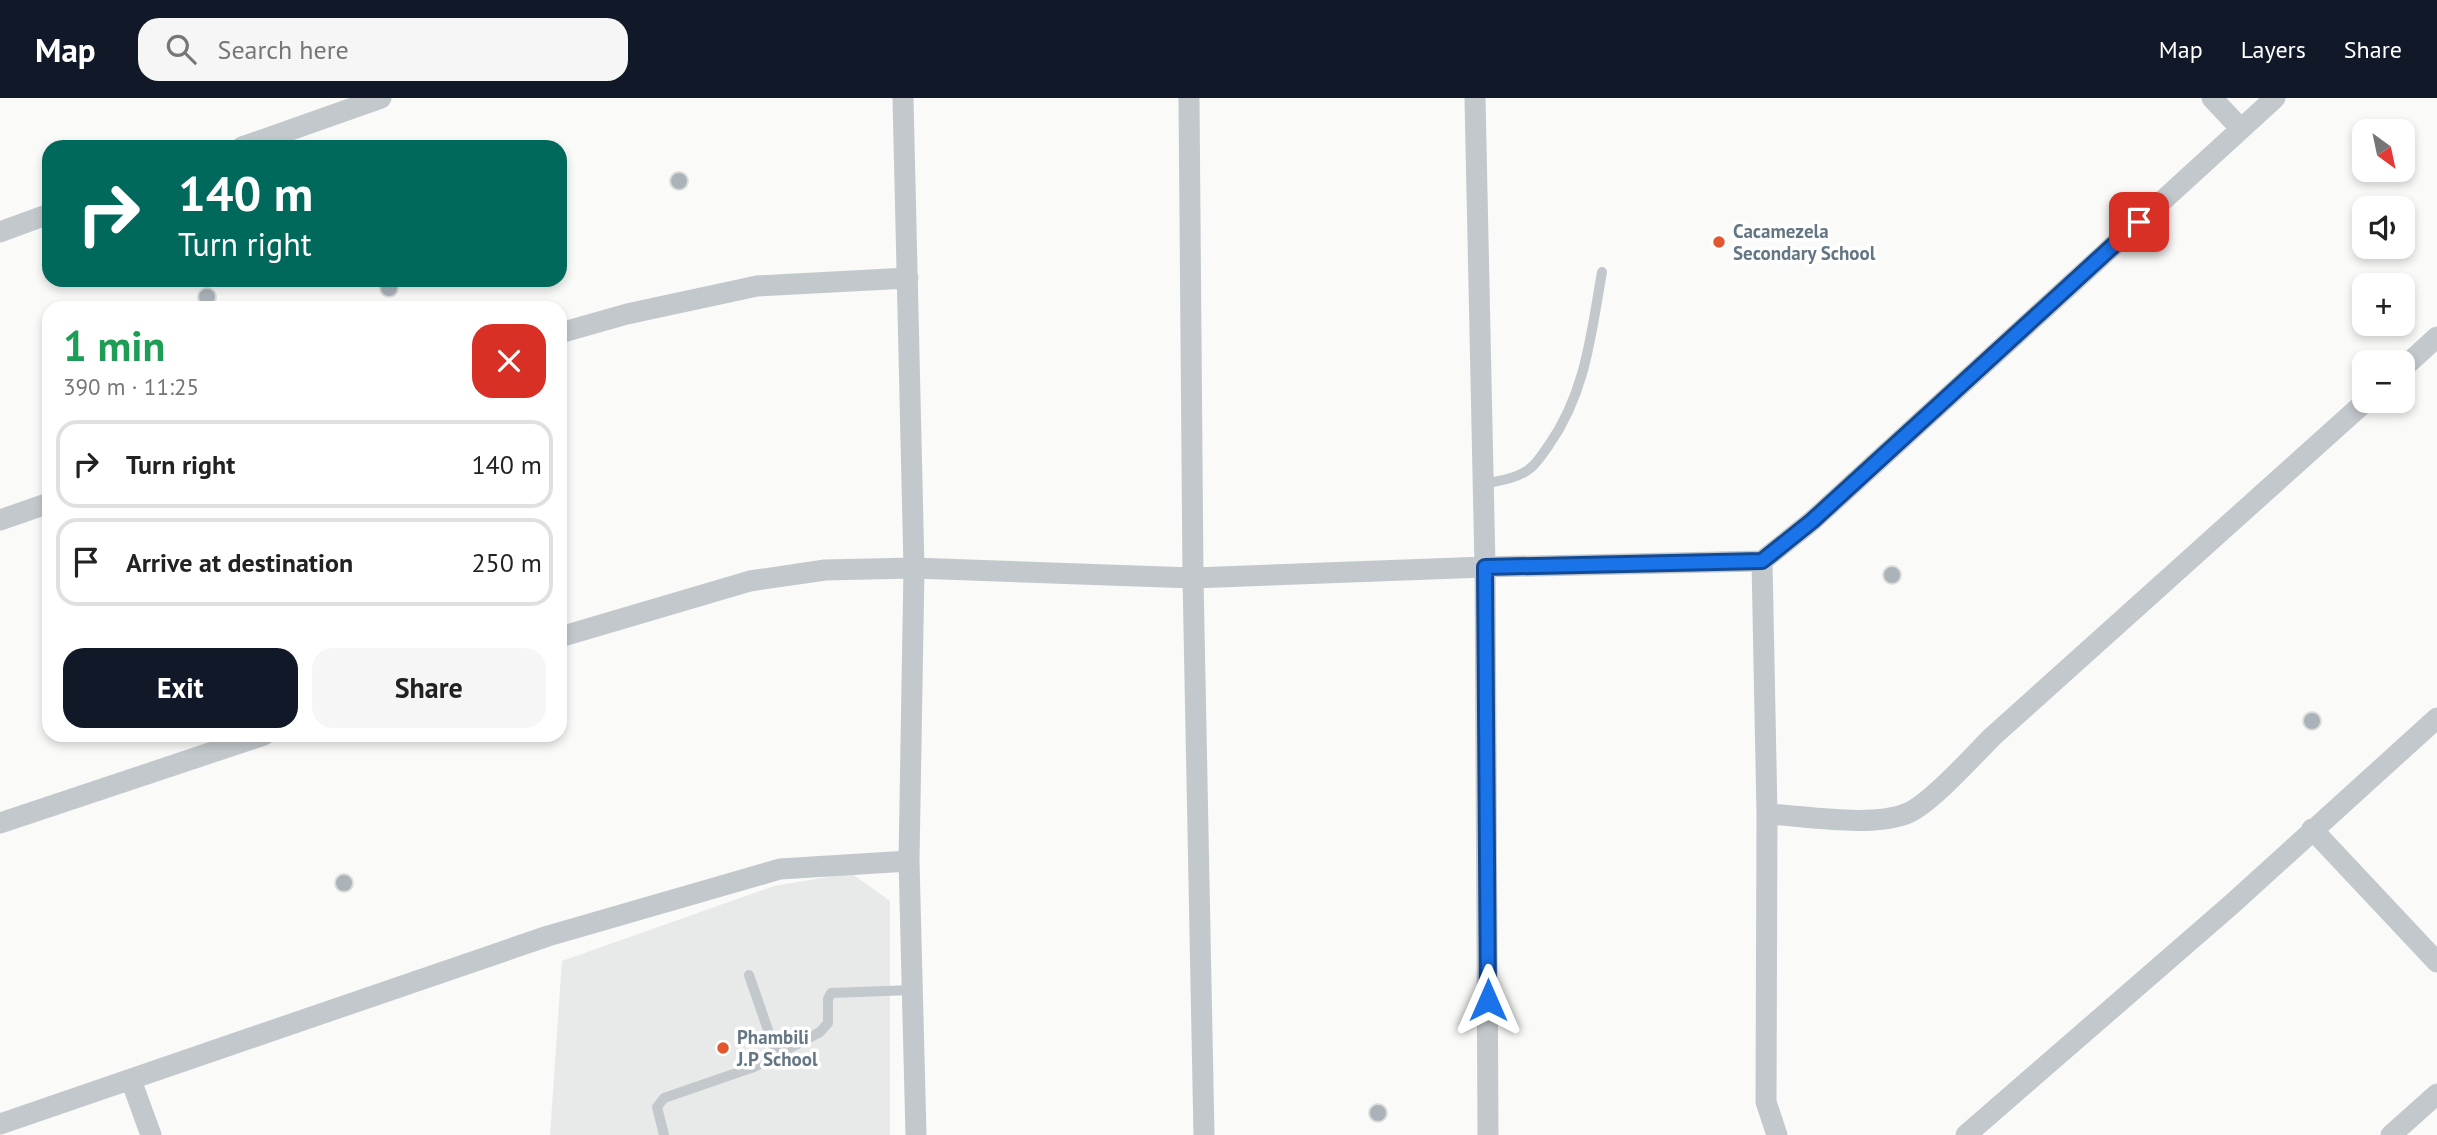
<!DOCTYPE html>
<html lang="en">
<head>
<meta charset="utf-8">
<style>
	:root { --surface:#fff; --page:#f6f6f6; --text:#222; --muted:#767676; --line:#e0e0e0; --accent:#111827 }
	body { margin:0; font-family:"PT Sans",sans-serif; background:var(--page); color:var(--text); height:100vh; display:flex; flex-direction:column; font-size:26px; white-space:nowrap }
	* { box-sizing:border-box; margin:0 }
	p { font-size:23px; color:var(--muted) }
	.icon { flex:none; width:38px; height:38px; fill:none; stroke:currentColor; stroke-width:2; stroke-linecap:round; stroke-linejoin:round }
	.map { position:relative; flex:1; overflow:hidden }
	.drawer { position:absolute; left:42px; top:203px; width:525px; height:441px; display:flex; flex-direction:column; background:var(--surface); border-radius:21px; box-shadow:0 4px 10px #0003 }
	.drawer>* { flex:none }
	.hud { position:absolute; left:42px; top:42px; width:525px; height:147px; border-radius:21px; box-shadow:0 4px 10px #0003; background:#00695c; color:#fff; overflow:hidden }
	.needle { width:46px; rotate:147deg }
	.fabs { position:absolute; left:2352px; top:21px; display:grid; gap:14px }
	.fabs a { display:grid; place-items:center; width:63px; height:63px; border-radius:14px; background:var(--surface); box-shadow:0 4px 10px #0003; font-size:35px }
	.pin { position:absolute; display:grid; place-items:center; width:60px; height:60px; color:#fff; margin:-30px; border-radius:14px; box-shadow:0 4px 10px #0006 }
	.me { position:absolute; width:77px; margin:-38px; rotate:0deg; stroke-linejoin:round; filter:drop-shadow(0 0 5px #0008) }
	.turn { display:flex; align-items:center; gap:24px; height:147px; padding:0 21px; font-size:32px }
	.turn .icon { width:91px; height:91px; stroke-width:2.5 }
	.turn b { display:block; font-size:49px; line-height:60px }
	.round { display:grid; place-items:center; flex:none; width:74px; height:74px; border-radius:21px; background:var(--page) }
	.head { display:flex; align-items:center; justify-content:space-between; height:119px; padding:0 21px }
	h1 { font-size:42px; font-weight:700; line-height:52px; color:#1e9e55 }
	.cta { display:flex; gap:14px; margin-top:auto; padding:14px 21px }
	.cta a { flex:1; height:80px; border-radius:21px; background:var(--accent); color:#fff; font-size:28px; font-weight:700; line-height:80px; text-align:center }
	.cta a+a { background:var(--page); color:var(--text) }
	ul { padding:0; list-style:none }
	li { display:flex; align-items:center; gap:21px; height:88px; margin:0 14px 10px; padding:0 7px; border:4px solid var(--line); border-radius:21px }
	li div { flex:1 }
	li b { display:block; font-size:26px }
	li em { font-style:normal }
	header { display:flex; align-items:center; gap:42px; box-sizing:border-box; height:98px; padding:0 35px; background:var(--accent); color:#fff }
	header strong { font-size:33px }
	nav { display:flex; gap:38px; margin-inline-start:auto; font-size:24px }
	.search { width:490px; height:63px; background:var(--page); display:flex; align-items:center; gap:18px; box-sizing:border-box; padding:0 24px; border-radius:21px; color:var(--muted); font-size:26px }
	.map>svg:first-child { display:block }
</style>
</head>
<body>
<header>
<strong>Map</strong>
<div class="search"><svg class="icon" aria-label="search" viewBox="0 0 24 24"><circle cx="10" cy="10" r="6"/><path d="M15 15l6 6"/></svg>Search here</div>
<nav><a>Map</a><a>Layers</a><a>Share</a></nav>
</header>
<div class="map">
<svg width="2437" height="1037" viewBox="0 0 2437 1037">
	<rect width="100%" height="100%" fill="#fafaf8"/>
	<path fill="#e8e9e9" d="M851 775 890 803V1037H550L562 863 774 788Z"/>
	<path fill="#aab3b9" stroke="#dcdcda" stroke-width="2" d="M670 83a9 9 0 1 1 18 0a9 9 0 1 1-18 0Z
		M380 190a9 9 0 1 1 18 0a9 9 0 1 1-18 0Z
		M198 199a9 9 0 1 1 18 0a9 9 0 1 1-18 0Z
		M1883 477a9 9 0 1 1 18 0a9 9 0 1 1-18 0Z
		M2303 623a9 9 0 1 1 18 0a9 9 0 1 1-18 0Z
		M335 785a9 9 0 1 1 18 0a9 9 0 1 1-18 0Z
		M1369 1015a9 9 0 1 1 18 0a9 9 0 1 1-18 0Z"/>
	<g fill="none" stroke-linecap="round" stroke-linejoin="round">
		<path stroke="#c3c8cc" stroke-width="10" d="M1483 386C1498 383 1515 381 1528 372 1537 366 1543 355 1549 347 1586 294 1591 236 1602 174
			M749 877 777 958
			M664 1037 657 1009 664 1000 754 969 820 934 828 925V901L831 895 912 892"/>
		<path stroke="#c3c8cc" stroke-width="21" d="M903 0 914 470 909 763 916 1037
			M1189 0 1193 480 1204 1037
			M1475 0 1485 469 1488 1037
			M2212 0 2241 31
			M242 49 381 0
			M0 134 49 116
			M560 235 627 216 757 188 908 180
			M2403 270 2437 239
			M0 422 49 405
			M1762 463 1767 716 1766 1004 1777 1037
			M560 539 750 483 825 472 914 470 1193 480 1485 469 1762 463 1812 423 2275 0
			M1767 716C1806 718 1873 730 1908 715 1931 705 1973 658 1992 639L2366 303
			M0 725 264 637
			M2312 731 2437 864
			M131 982 151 1037
			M0 1026 548 838 780 771 909 763
			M1966 1037 2232 806 2437 620
			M2391 1037 2437 996"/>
	</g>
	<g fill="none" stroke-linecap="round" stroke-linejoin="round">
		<defs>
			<path id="route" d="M1488 902 1485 469 1762 463 1812 423 2139 124"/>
		</defs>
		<use href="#route" stroke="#114b97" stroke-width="18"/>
		<use href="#route" stroke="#1a73e8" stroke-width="12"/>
	</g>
	<g fill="#e4572e" stroke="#fff" stroke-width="2.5">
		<circle cx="1719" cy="144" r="7"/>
		<circle cx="723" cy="950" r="7"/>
	</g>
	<g text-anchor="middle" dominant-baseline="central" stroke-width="7" stroke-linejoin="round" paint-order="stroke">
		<g font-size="19" font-weight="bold" fill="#657683" stroke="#fff" text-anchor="start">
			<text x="1733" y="133">Cacamezela<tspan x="1733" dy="22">Secondary School</tspan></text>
			<text x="737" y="939">Phambili<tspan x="737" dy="22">J.P School</tspan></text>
		</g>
	</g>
</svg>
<div class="fabs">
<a><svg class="needle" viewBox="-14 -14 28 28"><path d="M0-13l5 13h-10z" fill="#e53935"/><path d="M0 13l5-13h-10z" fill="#767676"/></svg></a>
<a><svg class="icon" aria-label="sound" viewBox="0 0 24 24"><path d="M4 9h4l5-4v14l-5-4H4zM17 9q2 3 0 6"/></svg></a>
<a>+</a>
<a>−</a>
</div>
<div class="pin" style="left:2139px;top:124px;background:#d93025"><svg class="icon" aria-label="arrive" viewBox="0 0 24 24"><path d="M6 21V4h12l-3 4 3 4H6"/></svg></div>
<svg class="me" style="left:1488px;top:902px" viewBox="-20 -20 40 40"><path d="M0-17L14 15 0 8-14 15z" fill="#1a73e8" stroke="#fff" stroke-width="4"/></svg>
<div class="hud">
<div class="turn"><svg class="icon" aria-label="right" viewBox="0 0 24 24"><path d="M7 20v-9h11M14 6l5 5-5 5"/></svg><div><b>140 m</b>Turn right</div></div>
</div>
<section class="drawer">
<div class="head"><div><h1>1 min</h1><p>390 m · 11:25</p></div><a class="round" style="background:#d93025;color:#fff"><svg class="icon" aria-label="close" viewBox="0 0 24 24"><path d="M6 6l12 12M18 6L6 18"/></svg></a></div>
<ul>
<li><svg class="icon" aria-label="right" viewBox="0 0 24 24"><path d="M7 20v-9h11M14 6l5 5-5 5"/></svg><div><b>Turn right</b></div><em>140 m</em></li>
<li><svg class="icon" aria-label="arrive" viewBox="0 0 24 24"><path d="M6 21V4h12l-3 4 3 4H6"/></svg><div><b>Arrive at destination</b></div><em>250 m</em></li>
</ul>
<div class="cta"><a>Exit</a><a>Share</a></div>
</section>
</div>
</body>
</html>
